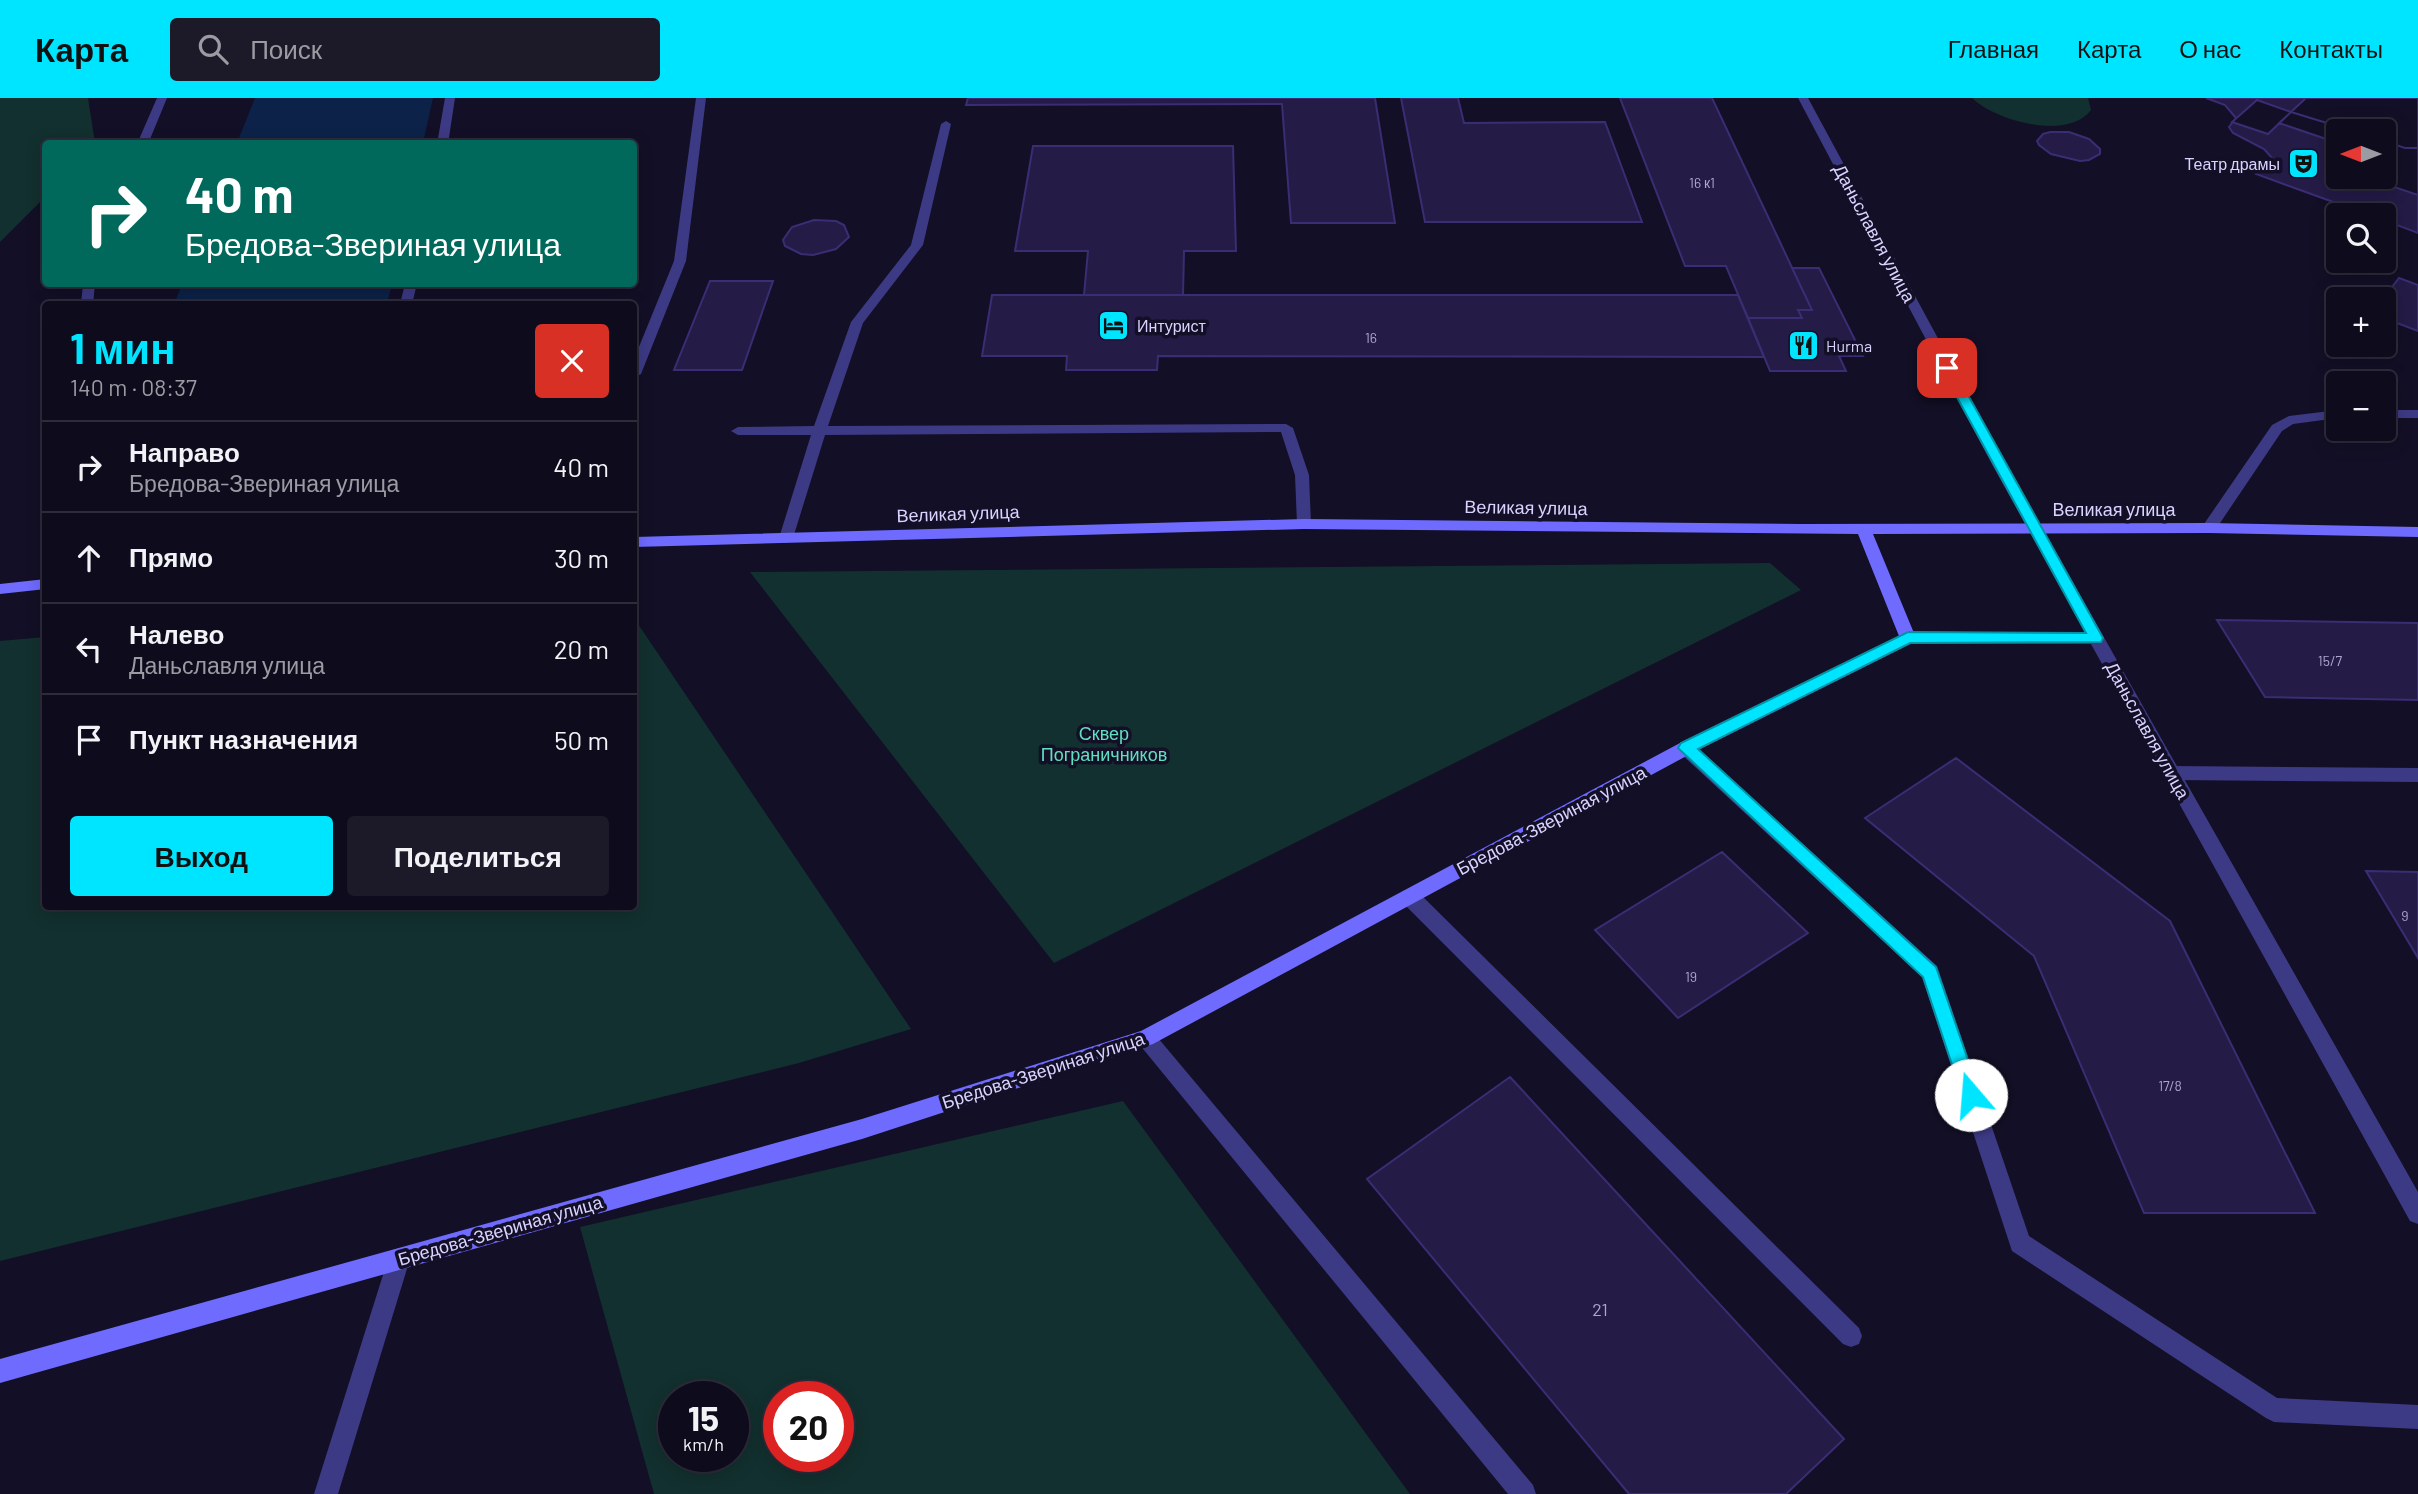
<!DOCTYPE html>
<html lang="ru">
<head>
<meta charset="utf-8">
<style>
	:root { --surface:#0e0b1c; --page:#1c1929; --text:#f1f3f6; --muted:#9b9ba3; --line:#2e2b3b; --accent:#00e5ff }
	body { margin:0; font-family:Barlow,sans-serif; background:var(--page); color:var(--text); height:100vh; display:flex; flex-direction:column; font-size:26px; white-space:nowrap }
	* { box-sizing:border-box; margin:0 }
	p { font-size:23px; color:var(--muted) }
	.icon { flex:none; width:38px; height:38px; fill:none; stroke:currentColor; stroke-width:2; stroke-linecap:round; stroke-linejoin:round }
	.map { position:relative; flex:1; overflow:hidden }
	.details { position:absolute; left:42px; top:203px; width:595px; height:609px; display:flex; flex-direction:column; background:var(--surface); border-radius:7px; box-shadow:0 4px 18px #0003,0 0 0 2px var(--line) }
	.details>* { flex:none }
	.banner { position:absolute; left:42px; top:42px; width:595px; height:147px; border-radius:7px; box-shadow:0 4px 18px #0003,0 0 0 2px var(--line); background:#00695c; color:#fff; overflow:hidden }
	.needle { width:46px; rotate:270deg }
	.buttons { position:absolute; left:2326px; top:21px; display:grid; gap:14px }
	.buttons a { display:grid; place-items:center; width:70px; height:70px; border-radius:7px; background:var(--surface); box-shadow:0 4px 18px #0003,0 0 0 2px var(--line); font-size:35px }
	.speed { position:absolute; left:658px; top:1283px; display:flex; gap:14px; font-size:35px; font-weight:700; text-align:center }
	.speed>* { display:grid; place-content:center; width:91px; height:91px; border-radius:50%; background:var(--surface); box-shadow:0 4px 18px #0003,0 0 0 2px var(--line); line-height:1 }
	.speed small { font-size:18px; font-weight:400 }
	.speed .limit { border:10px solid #d22; background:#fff; color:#111 }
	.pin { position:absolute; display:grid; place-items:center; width:60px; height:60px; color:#fff; margin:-30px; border-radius:14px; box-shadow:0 4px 10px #0006 }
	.me { position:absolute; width:77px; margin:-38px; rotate:342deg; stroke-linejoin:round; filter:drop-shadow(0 0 5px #0008) }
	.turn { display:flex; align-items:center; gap:24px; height:147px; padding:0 28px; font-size:32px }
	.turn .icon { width:91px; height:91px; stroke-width:2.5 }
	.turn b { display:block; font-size:49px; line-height:60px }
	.round { display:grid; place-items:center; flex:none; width:74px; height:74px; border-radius:7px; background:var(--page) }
	.overview { display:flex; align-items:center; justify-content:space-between; height:119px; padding:0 28px }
	h1 { font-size:42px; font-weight:700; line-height:52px; color:var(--accent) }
	.primary-button { display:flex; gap:14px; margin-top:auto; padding:14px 28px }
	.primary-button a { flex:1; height:80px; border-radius:7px; background:var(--accent); color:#111; font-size:28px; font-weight:700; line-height:80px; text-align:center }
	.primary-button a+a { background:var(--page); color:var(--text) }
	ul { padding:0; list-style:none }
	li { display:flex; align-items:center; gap:21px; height:91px; padding:0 28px; border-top:2px solid var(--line) }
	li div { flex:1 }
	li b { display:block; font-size:26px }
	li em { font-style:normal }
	header { display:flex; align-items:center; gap:42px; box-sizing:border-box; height:98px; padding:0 35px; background:var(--accent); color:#111 }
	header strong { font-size:33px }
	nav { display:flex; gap:38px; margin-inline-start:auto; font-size:24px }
	.search { width:490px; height:63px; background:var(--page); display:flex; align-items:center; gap:18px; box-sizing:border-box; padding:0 24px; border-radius:7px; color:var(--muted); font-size:26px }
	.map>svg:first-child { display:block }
</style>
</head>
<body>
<header>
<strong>Карта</strong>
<div class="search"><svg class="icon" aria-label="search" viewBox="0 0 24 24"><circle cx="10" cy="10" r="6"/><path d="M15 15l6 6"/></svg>Поиск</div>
<nav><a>Главная</a><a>Карта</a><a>О нас</a><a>Контакты</a></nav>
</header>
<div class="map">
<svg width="2418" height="1396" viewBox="0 0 2418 1396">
	<rect width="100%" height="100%" fill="#130f26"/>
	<path fill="#12302f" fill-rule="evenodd" d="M0 0H88L95 45 46 46 45 99 0 144Z
		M1972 0H2088L2091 12C2068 43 1996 23 1972 0Z
		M1770 465 1801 492 1054 865 750 474Z
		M634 520 911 931 799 965 0 1163V543L45 539 46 808H634Z
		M1123 1003 1410 1396H654L580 1129ZM674 1298H733V1358H674ZM779 1298H838V1358H779Z"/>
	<path fill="#0c2248" d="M255 0H433L423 45H237Z
		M182 186H392L387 206H174Z"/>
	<path fill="#241b47" stroke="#3b2d73" stroke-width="2" fill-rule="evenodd" d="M968 0H1375L1395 125H1291L1282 6 966 7Z
		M1401 0H1458L1464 25 1605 24 1642 124H1425Z
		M1620 0H1712L1812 212H1798L1802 220H1748L1726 168H1685Z
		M2206 0H2418V135L2384 122V117H2369L2256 76 2273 61 2264 51 2233 35 2229 29 2236 20 2225 7ZM2338 33H2384V79H2338Z
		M2306 0H2418V50H2405L2384 43V33H2353L2291 14Z
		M2257 2 2291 14 2268 36 2232 24Z
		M2291 14 2353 33H2338V45L2279 25Z
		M2050 34H2069L2089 41 2100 51V56L2089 62 2080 63 2051 56 2039 47 2037 43 2043 36Z
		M2384 43 2405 50H2418V97L2391 88 2382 79Z
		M1033 48H1233L1236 153H1184L1183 197H1084L1088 153H1015Z
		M814 122 836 123 844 127 849 139 836 151 813 157 801 156 785 148 783 142 792 129Z
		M1792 170H1819L1863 258H1839L1846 273H1770L1748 220H1802L1798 212H1812Z
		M2399 180 2418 187V233L2384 220 2383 201Z
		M710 183H773L742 272H674Z
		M992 197H1738L1764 259 1158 258 1157 272H1066L1067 258H982Z
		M2217 522 2418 525V602L2265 599Z
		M1956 660 2170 823 2315 1115H2144L2034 858 1865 720Z
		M1722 754 1808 835 1678 920 1595 832Z
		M2366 773 2418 774V860Z
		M1510 979 1844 1341 1786 1396H1629L1367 1081Z"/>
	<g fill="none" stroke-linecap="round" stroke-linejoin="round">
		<path fill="#3d3a85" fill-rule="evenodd" d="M157 0H167L148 46H137Z
			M445 0H455L448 46H437Z
			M696 0H706L686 163 641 276 634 280V261L674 163Z
			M946 23 951 26 923 147 863 225 828 328 1286 326 1293 330 1309 377 1311 426 1309 430H1299L1297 426 1295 377 1281 334 825 337 793 440 786 445 781 444 779 440 811 337H738L731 333 738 329 814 328 851 224 911 147 941 26Z
			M83 186H95L93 206H81Z
			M405 186H417L412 206H400Z
			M2338 312V320L2293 326 2282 333 2214 434H2204L2202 430 2204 426 2272 327 2289 318Z
			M2384 312H2418V320H2384Z
			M1686 643 1692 645 1937 868 2029 1138 2277 1300 2418 1307V1331L2274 1324 2266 1320 2012 1153 1922 879 1680 655 1677 650 1680 645Z
			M2172 668 2418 670V684L2172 682 2166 680 2163 675 2166 670Z
			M1410 791 1417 793 1859 1230 1862 1238 1859 1246 1851 1249 1843 1246 1403 805 1401 799 1403 793Z
			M1146 931 1153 934 1533 1387 1536 1396H1508L1139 946 1136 940 1139 934Z
			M399 1150 407 1153 410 1161 338 1396H314L388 1161 391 1153Z"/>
		<path fill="#3d3a85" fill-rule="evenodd" d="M1798 0H1808L2007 368 2418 1094V1126L2410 1123 2091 546H1908L1900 540 1908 534H2085L1993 368Z"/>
		<path fill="#6f6bff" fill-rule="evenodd" d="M1304 421 1801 426 2209 425 2418 429V439L2209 435 1873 436 1916 540 1914 544 1692 655 1153 946 862 1041 0 1285V1261L862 1021 1141 933 1680 645 1899 538 1858 436 1304 431 634 449V439Z
			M46 481V491L0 496V486Z"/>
	</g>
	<path fill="#00e5ff" stroke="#0095a6" stroke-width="2" d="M1947 266 1953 270 2103 540 2101 544 1910 545 1698 651 1936 869 1980 997 1978 1003 1971 1006 1964 1003 1962 997 1923 879 1678 650 1681 645 1908 534 2086 535 1941 270Z"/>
	<defs>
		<symbol id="theatre-square" viewBox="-11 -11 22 22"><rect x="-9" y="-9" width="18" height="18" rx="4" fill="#00e5ff" stroke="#130f26"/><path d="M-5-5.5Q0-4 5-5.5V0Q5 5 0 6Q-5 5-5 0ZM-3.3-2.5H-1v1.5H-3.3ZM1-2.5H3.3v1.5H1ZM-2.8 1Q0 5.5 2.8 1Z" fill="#111"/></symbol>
		<symbol id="hotel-square" viewBox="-11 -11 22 22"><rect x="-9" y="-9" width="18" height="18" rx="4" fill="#00e5ff" stroke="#130f26"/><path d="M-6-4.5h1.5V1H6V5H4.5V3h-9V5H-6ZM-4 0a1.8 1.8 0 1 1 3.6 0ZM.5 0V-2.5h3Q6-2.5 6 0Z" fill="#111"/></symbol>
		<symbol id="restaurant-square" viewBox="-11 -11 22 22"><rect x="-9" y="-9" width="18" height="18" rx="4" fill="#00e5ff" stroke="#130f26"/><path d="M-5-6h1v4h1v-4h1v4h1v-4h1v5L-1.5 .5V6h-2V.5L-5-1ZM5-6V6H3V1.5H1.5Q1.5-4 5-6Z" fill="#111"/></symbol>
	</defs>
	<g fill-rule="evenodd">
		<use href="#theatre-square" x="2286" y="48" width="35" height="35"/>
		<use href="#hotel-square" x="1096" y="210" width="35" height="35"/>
		<use href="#restaurant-square" x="1786" y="230" width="35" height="35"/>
	</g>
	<g text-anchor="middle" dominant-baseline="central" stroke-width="7" stroke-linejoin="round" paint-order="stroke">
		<g font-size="14" fill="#aca6d1">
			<text x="1702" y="84">16 к1</text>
			<text x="1371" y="239">16</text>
			<text x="2330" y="562">15/7</text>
			<text x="2405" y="817">9</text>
			<text x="1691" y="878">19</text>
			<text x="2170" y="987">17/8</text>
		</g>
		<g font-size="16" fill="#d9d4ff" stroke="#130f26" text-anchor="start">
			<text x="2280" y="65" text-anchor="end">Театр драмы</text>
			<text x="1137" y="227">Интурист</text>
			<text x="1826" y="247">Hurma</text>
		</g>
		<g font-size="18" fill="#d9d4ff" stroke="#130f26">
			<text transform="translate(1875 135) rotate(62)">Даньславля улица</text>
			<text transform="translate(1526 409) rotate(1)">Великая улица</text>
			<text x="2114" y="411">Великая улица</text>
			<text transform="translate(958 415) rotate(-2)">Великая улица</text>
			<text transform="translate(2148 632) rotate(61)">Даньславля улица</text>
			<text transform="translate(1551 722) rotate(-28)">Бредова-Звериная улица</text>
			<text transform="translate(1043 972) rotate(-18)">Бредова-Звериная улица</text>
			<text transform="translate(500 1132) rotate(-16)">Бредова-Звериная улица</text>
		</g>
		<g font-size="18" fill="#5fe0c0" stroke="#130f26">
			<text x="1104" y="635">Сквер<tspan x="1104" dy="21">Пограничников</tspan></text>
		</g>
		<g font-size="18" fill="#aca6d1">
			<text x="1600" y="1211">21</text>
		</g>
	</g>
</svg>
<div class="buttons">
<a><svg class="needle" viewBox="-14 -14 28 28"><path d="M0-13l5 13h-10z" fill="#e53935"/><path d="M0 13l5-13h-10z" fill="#9b9ba3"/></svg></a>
<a><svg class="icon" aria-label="search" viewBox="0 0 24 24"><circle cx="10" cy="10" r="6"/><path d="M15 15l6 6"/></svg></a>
<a>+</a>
<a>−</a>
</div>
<div class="speed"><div>15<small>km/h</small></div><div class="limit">20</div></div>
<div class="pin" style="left:1947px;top:270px;background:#d93025"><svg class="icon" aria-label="arrive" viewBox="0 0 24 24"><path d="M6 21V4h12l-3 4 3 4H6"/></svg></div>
<svg class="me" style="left:1971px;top:997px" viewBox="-20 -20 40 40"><circle r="19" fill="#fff"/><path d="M0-13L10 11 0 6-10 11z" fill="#00e5ff"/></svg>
<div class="banner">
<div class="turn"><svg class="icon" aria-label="right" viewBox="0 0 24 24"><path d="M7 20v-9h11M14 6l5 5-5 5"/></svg><div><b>40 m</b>Бредова-Звериная улица</div></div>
</div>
<section class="details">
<div class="overview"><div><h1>1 мин</h1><p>140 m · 08:37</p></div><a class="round" style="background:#d93025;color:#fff"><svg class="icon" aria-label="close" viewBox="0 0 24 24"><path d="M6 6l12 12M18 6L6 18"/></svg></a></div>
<ul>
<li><svg class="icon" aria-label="right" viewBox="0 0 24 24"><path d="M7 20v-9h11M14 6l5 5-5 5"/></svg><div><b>Направо</b><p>Бредова-Звериная улица</p></div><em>40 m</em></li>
<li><svg class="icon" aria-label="ahead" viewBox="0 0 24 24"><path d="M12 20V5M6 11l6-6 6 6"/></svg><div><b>Прямо</b></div><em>30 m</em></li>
<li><svg class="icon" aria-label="left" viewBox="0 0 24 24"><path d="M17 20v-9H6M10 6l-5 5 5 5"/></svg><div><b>Налево</b><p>Даньславля улица</p></div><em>20 m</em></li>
<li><svg class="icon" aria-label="arrive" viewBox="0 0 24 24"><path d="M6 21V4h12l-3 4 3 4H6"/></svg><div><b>Пункт назначения</b></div><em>50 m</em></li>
</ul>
<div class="primary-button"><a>Выход</a><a>Поделиться</a></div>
</section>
</div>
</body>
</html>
